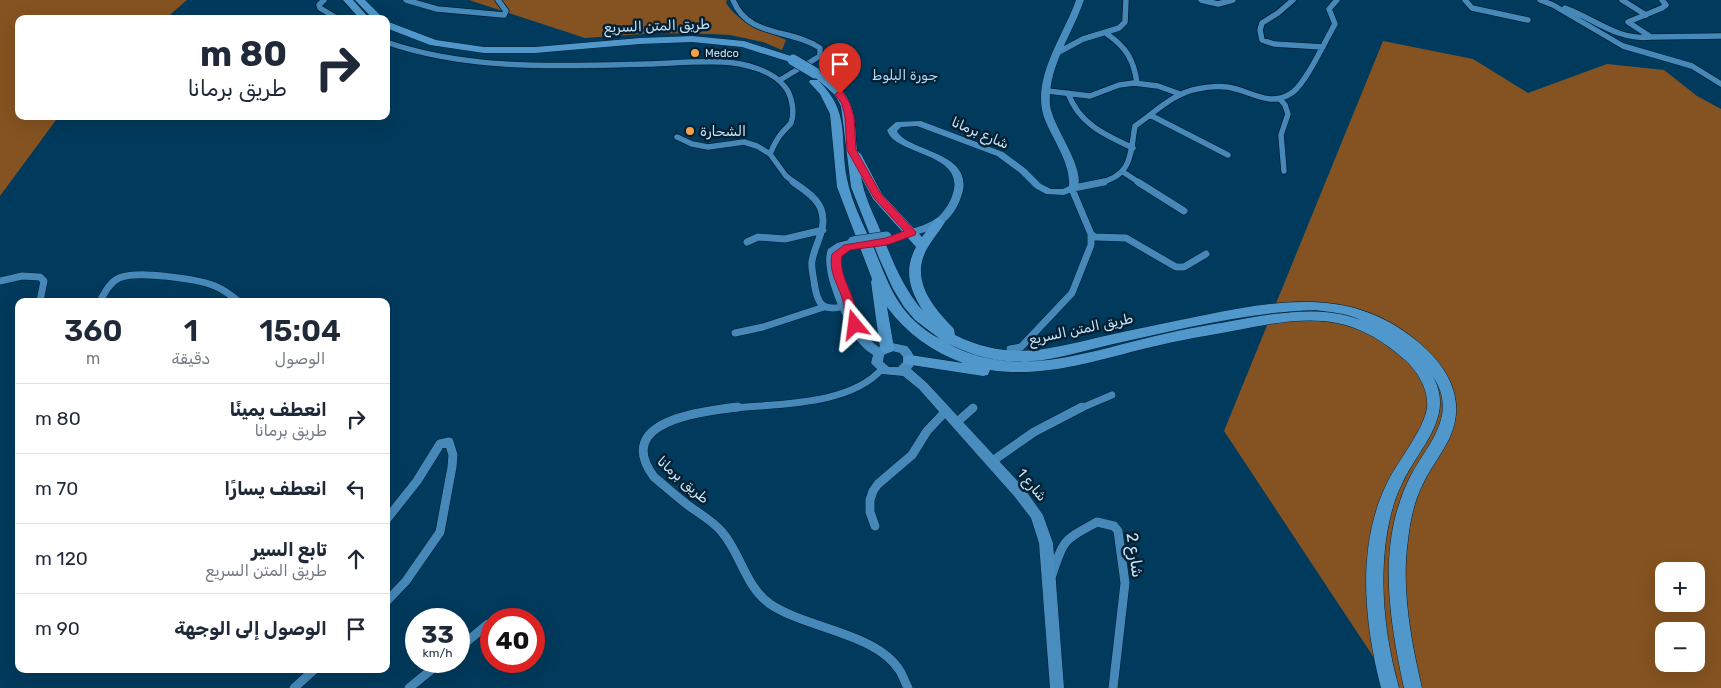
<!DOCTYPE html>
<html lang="ar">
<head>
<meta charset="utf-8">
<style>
	:root { --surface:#fff; --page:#f2f2f3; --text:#1f2937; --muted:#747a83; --line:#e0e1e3 }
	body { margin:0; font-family:Rubik,"Noto Naskh Arabic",sans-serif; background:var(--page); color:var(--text); direction:rtl; height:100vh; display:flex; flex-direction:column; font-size:19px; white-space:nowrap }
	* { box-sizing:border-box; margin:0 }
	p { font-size:16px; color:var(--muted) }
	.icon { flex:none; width:28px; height:28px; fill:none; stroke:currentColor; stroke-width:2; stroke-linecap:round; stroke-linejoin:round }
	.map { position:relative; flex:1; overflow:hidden; direction:ltr }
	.drawer { position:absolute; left:15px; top:298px; width:375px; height:375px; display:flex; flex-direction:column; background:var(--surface); border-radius:10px; box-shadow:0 5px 20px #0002; direction:rtl }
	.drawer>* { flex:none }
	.banner { position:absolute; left:15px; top:15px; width:375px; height:105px; border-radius:10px; box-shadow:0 5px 20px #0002; direction:rtl; background:#fff; color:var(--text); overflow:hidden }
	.fabs { position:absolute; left:1655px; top:562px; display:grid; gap:10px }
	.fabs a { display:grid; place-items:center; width:50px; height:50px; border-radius:10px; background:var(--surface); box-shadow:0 5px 20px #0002; font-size:25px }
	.speed { position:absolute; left:405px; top:608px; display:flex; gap:10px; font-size:25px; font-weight:700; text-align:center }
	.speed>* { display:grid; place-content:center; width:65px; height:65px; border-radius:50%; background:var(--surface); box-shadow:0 5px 20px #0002; line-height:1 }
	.speed small { font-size:12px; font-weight:400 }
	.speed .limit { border:8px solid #d22; background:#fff; color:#111 }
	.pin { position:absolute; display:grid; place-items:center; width:42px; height:42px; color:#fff; margin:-51px -21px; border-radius:50% 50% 50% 0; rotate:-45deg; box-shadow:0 0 5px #0007 }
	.pin .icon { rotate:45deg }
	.me { position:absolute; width:55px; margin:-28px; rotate:344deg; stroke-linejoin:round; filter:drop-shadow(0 0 4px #0008) }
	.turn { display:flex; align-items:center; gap:18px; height:105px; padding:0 20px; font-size:22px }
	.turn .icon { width:65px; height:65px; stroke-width:2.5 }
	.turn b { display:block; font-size:35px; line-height:42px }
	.eta { display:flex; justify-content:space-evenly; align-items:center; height:85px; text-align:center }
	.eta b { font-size:30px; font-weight:600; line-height:35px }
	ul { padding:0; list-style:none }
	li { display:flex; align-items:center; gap:15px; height:70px; padding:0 20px; border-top:1px solid var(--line) }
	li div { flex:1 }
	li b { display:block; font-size:19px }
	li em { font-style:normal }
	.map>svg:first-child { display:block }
</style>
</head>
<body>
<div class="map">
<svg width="1721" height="688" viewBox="0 0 1721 688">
	<rect width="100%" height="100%" fill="#003a5c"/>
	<path fill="#855321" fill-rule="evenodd" d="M0 0H187L165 19H19V116H59L0 196Z
		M469 0H727L726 3C741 26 763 29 786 40L782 50 763 42 730 35 711 34 657 33 585 38Z
		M1383 41 1473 59 1528 93 1607 64 1664 70 1697 96 1721 109V688H1394L1224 431ZM1664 571H1696V604H1664ZM1664 631H1696V664H1664Z"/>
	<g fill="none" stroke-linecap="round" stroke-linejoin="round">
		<defs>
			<path id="street-far2" d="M324 0 319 5 320 8 338 19
				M406 0 437 9 504 15 506 11 498 0
				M733 0C748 38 790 28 820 48V56L780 80
				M1201 0 1218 4 1233 0
				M1293 0 1278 13 1262 23 1260 30 1262 40 1274 44 1323 47
				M1465 0 1472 8 1528 20
				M1540 0 1553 5 1623 46 1692 66 1721 84
				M1622 0 1646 15
				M1662 0 1666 5 1662 8 1628 22 1651 37 1721 36
				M1565 8C1595 19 1618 41 1651 37
				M1107 34C1126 47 1134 60 1137 83
				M386 42C469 71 561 66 648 64 673 63 699 61 723 62 743 63 773 70 785 87 792 95 795 113 791 123 788 127 784 130 781 134 776 140 773 147 770 154L786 176 795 183
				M1057 53 1083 39 1119 28 1125 22 1126 0
				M1048 91 1090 96 1119 85 1134 83 1158 86 1180 94
				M1068 93C1079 124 1105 135 1133 148
				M1280 99 1285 105 1288 114 1281 135 1284 171
				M1150 115 1228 155
				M677 137 692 144 708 147 744 142 757 146 770 154
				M1123 172 1140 183
				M1098 183C1133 176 1130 154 1135 126 1154 113 1174 93 1197 89 1206 87 1219 86 1227 87 1250 90 1270 109 1293 92 1307 81 1325 41 1335 24L1329 9 1337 0"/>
			<path id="street-far1" d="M793 182C803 189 816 197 821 209 828 228 815 243 812 261 811 267 813 275 814 281 817 306 823 313 849 305
				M1138 182 1184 211
				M1074 188 1104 182
				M1072 189 1091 234 1095 237 1126 238 1176 267H1184L1206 254
				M747 242 758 237 785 239 823 230
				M0 281 22 276 40 277 44 281 40 301
				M100 301C105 292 110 282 119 278 137 270 197 279 215 286 224 290 231 295 238 301
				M735 333 763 327 824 307
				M1010 349 1021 347 1072 293 1091 245V234
				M727 409C774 403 848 407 882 369
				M1079 409 1112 395"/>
			<path id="street" d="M738 407C703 411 612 421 654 477 666 487 677 497 689 506 700 514 713 521 722 532 741 554 745 586 770 604 807 629 877 633 900 671 903 676 905 682 908 688
				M956 423 973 408
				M991 462 1034 432 1082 407
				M386 520 417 481 440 444 449 442 453 455 452 467 440 532 406 581 386 602
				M875 526 870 512V500L873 491 878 484 912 455 927 431 945 412
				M1052 575C1064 538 1063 541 1097 522L1114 526 1118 531 1125 583 1113 688
				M459 648 488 624
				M294 688 315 669
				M409 688 442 661"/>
			<path id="secondary" d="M1076 0H1084C1073 33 1047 68 1050 105 1053 129 1087 168 1077 190L1064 195 1046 194 1035 188 1020 173 997 156 917 126 901 127 897 131C906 152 978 151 961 197 958 207 950 219 941 225 926 234 907 236 891 243H883L882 241 883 239C900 231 918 229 934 220 942 215 949 205 952 196 969 152 894 156 887 130L896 122 921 121 1003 152 1026 169 1041 184 1051 189H1063L1069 186C1071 161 1050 137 1043 114 1033 75 1064 35 1076 0Z
				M853 239 858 242 857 244 844 248 837 253C834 281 856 331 879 347L892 343 907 346C913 353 919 361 911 369L927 383 1024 488 1043 515 1053 543 1064 688H1050L1039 543 1031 518 1014 496 919 389 903 376 882 374 871 363 873 355C869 352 864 349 861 345 846 328 819 271 828 249L837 243ZM892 351 900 353 903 357V362L898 367H889L883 362 884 355Z"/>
			<path id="highway" d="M343 0H353L370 19H360Z
				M355 0H365L384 19H373Z
				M386 21 436 40 484 47H535L640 38 692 36 744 41 797 58 798 60 793 63 742 47 692 42 640 44 535 53H484L430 45 386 28Z
				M815 70C821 72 826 76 831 80 858 101 854 121 857 151L861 154 882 194 922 237 935 219 939 218 945 222C938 234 927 245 923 258 914 286 936 310 954 329L955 335C1009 361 1045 350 1100 337 1135 329 1170 322 1205 315 1282 300 1352 287 1417 341 1449 367 1468 402 1448 441 1440 457 1429 470 1422 486 1414 502 1410 522 1408 540 1401 589 1411 640 1422 688H1404C1392 632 1381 571 1396 514 1400 501 1404 488 1411 475 1429 442 1459 414 1432 375 1457 417 1417 449 1401 486 1394 500 1390 517 1387 533 1379 585 1385 637 1399 688H1381C1364 622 1356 544 1388 481 1398 461 1424 429 1427 408 1429 390 1418 372 1405 360 1386 343 1363 328 1337 323 1306 317 1274 323 1243 329 1211 335 1179 340 1147 348 1095 361 1044 378 990 370L988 375 983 376 905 364 903 360 905 356 910 355 963 363C933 352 907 334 887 307L894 348 892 352 887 353 882 352 880 348 871 282 872 279 837 187 830 114 820 94 809 82 810 80H818L810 73ZM818 80 835 95 841 106 851 187 879 258 893 289 904 307 915 320 940 339C898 316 890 287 873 246 863 224 852 203 847 179 839 138 852 114 818 80ZM861 177 873 199 916 247C903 271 910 290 923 311 901 286 891 256 878 225 871 209 864 194 861 177ZM1315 310C1331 312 1346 313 1361 320 1324 306 1285 312 1248 318 1215 324 1183 329 1151 337 1084 353 1012 380 947 343 965 352 984 359 1005 361 1040 365 1075 353 1109 345 1176 330 1246 312 1315 310Z"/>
		</defs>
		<use href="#street-far2" stroke="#002038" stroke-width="7"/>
		<use href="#street-far1" stroke="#002038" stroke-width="8"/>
		<use href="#street" stroke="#002038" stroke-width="10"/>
		<use href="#secondary" stroke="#002038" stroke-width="1"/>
		<use href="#highway" stroke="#002038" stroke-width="1"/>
		<use href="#street-far2" stroke="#4688b8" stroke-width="5.5"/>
		<use href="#street-far1" stroke="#4688b8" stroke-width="7"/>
		<use href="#street" stroke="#4688b8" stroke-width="9"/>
		<use href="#secondary" fill="#498cbe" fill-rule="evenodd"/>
		<use href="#highway" fill="#5097cb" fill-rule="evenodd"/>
		<defs>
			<path id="secondary-bridge" d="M853 242 886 237"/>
			<path id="highway-bridge" d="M793 60 815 73"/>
		</defs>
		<use href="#secondary-bridge" stroke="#002038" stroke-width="12" stroke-linecap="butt"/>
		<use href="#highway-bridge" stroke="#002038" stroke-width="12" stroke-linecap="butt"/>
		<use href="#secondary-bridge" stroke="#498cbe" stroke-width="11"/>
		<use href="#highway-bridge" stroke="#5097cb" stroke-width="11"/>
	</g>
	<path fill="#e11d48" stroke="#92132f" d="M840 91 843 92 850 104 854 117 856 150 881 194 916 232 915 235 887 245 850 250 842 256C839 272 849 287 854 302 856 310 856 317 860 325L855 329 851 328C845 318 845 316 844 305 840 286 828 274 832 254L844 245 886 238 904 231 874 198 847 150 845 117 842 104 835 94Z"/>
	<g fill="#f8a14a" stroke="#042033" stroke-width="2">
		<circle cx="695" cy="53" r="5"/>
		<circle cx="690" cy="131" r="5"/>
	</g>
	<g text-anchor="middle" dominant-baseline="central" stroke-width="5" stroke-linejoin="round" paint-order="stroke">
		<g font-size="11" fill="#cae4f9" stroke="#042033" text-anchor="start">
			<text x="705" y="53">Medco</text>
		</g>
		<g font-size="14" fill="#cae4f9" stroke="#042033">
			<text transform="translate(657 26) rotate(-2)">طريق المتن السريع</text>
			<text transform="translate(980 133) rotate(23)">شارع برمانا</text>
			<text transform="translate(1081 329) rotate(-12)">طريق المتن السريع</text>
			<text transform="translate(683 480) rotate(41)">طريق برمانا</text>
			<text transform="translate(1032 485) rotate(50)">شارع 1</text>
		</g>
		<g font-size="14" fill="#b3daf9" stroke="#042033">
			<text x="905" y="75">جورة البلوط</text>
		</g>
		<g font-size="14" fill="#cae4f9" stroke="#042033" text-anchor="start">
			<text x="700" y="131">الشحارة</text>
		</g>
		<g font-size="16" fill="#cae4f9" stroke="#042033">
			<text transform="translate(1135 555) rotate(82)">شارع 2</text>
		</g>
	</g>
</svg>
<div class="fabs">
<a>+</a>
<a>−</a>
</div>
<div class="speed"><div>33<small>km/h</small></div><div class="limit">40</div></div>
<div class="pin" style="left:840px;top:94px;background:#d93025"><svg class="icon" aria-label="arrive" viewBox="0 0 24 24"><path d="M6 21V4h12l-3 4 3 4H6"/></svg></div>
<svg class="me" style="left:855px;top:325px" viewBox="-20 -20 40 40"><path d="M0-17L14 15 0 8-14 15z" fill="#e11d48" stroke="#fff" stroke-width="4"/></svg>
<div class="banner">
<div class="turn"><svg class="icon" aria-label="right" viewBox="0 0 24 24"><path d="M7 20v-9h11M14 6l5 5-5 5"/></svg><div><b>80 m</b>طريق برمانا</div></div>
</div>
<section class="drawer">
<div class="eta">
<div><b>15:04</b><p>الوصول</p></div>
<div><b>1</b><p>دقيقة</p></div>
<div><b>360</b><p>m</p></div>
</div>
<ul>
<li><svg class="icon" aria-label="right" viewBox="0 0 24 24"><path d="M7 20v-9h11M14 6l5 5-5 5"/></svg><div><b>انعطف يمينًا</b><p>طريق برمانا</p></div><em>80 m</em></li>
<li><svg class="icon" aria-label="left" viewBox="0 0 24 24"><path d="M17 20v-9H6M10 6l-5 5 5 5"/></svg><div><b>انعطف يسارًا</b></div><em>70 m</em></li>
<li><svg class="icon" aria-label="ahead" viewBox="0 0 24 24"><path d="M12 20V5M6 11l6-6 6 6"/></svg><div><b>تابع السير</b><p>طريق المتن السريع</p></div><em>120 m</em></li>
<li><svg class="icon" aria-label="arrive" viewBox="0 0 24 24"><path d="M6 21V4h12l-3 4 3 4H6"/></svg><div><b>الوصول إلى الوجهة</b></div><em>90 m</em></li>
</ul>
</section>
</div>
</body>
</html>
